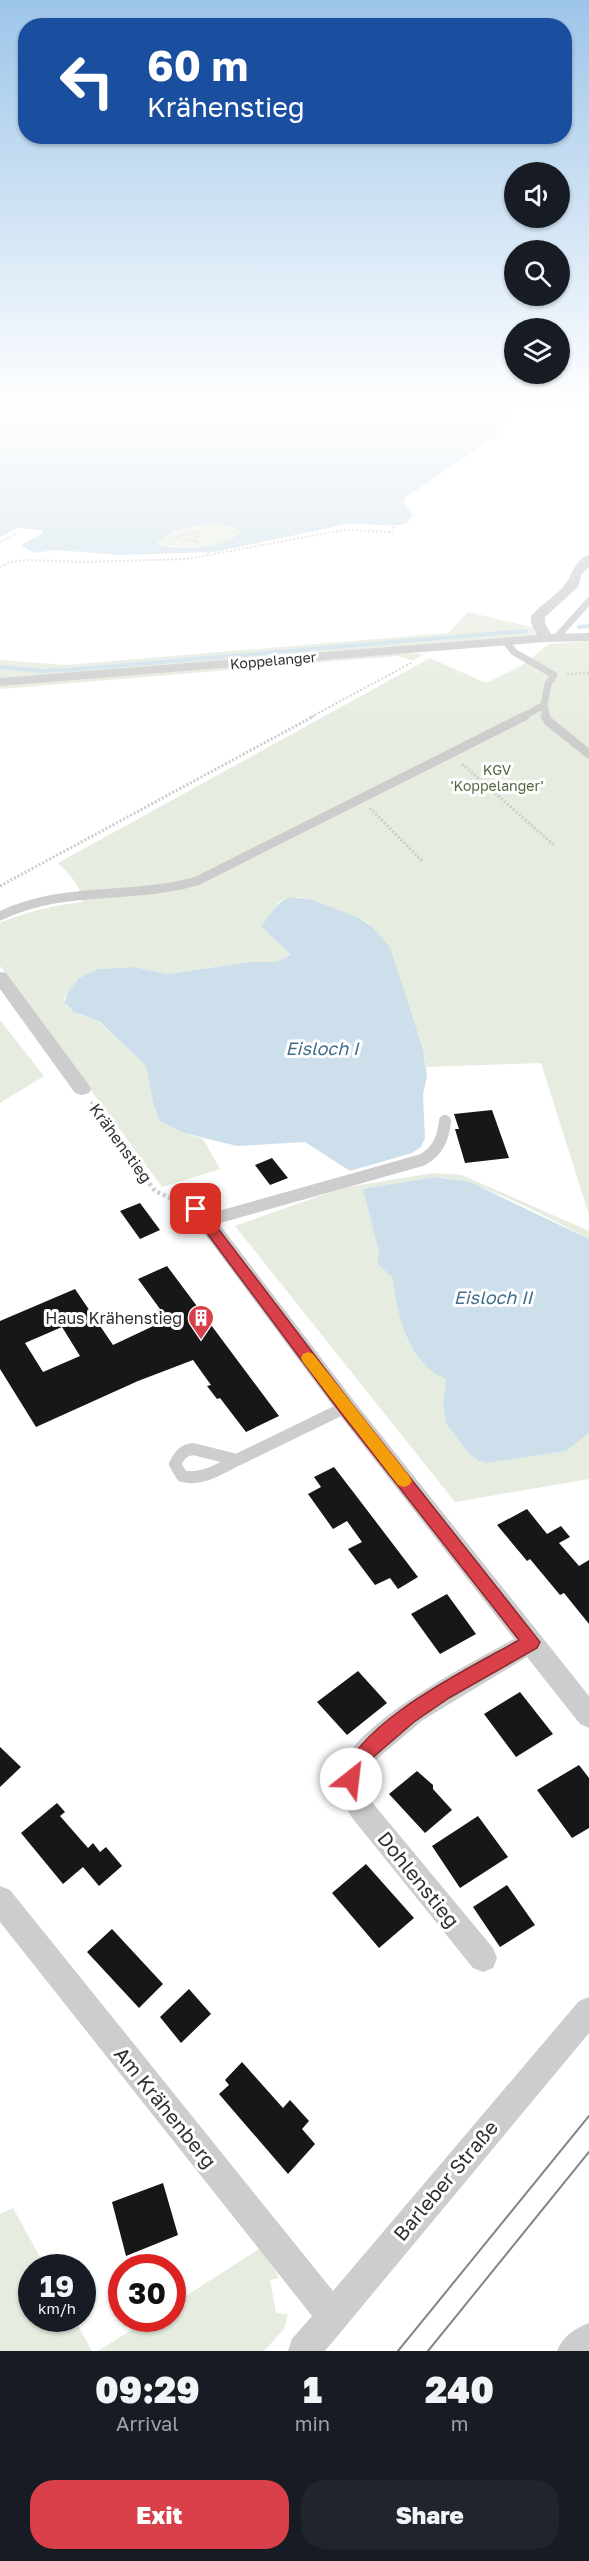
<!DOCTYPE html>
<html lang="en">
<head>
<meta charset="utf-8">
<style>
	:root { --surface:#171b24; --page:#20242c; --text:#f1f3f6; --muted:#9ea1a6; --accent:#da4049 }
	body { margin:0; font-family:"Golos Text",sans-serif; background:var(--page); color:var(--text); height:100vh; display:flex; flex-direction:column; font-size:22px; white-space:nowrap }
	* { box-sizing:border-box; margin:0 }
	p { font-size:20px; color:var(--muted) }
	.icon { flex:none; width:33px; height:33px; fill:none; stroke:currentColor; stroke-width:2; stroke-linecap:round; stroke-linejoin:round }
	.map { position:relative; height:2351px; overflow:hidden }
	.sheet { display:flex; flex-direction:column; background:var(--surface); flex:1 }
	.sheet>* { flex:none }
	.banner { position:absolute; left:18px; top:18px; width:554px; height:126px; border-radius:24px; box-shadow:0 2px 4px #0004; background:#1a4fa0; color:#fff; overflow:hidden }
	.controls { position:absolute; left:504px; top:162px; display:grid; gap:12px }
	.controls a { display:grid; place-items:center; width:66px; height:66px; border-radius:50%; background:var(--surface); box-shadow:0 2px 4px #0004; font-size:30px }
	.speed { position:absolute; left:18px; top:2254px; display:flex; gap:12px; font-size:30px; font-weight:700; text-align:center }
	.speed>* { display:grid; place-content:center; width:78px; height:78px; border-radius:50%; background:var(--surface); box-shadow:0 2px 4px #0004; line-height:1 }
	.speed small { font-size:15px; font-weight:400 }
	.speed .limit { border:9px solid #d22; background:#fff; color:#111 }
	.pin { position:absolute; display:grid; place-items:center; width:51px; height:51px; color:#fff; margin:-26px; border-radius:12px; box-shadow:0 3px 9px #0006 }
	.me { position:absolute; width:66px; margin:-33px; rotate:29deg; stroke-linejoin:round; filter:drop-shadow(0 0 4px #0008) }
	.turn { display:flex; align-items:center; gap:21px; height:126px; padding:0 30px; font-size:27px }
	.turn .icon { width:78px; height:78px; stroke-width:2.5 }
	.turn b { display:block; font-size:42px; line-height:51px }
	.eta { display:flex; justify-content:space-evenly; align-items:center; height:102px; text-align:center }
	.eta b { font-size:36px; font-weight:800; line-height:42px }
	.cta { display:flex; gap:12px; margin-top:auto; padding:12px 30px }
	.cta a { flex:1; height:69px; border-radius:24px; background:var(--accent); color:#fff; font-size:24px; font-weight:800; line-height:69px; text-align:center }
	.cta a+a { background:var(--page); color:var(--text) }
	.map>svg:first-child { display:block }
</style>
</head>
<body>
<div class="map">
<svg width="589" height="2351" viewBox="0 0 589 2351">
	<rect width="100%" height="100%" fill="#fff"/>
	<path fill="#e6ecdf" d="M223 525 240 530V533C220 549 180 549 157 544 171 527 202 525 223 525Z
		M468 612 535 628 536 633 531 637 0 680V660L66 665 448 633Z
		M589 641V1215L541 1063 426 1067 423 1049 390 948 367 922 297 897 284 899 278 903 269 918 261 926 291 955 276 962H249L168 974 134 967 98 969 79 978 64 998 66 1006 80 1015 97 1020 146 1066 153 1103 184 1133 203 1139 220 1169 162 1187 0 966V923C27 911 53 906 82 902 81 886 70 874 58 863L430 658 486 683 521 666 549 644Z
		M401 653 423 654 413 661 398 656 0 689V685Z
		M0 1020 44 1076 0 1103Z
		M433 1173 462 1175 589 1231V1239C548 1218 480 1179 436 1177L365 1197 379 1253 377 1264 392 1277C397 1310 404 1350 433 1372 437 1375 442 1376 446 1379L443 1404 446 1424 469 1454 479 1461 488 1463 566 1451 589 1433V1479L455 1502 235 1226 342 1188Z
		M13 2208 46 2268H32V2319H74L92 2351H0V2214Z
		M264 2246 279 2278 270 2280 276 2313 288 2314 284 2329 264 2351H98L149 2319H172L173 2304Z"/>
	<path fill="#cddfea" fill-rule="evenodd" d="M0 409H507C510 422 501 429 493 438L405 498 404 504 413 515 407 523C388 529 368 522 348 524L215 552 120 555 55 550 34 553 22 546C23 543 40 535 43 533L42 530 18 528 0 537ZM223 525 240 530V533C222 548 179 551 157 544 170 527 203 524 223 525Z
		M290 897 313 900 359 918 371 926 390 947 423 1049 427 1076 423 1095 425 1138 421 1147 412 1153 350 1171 305 1142 237 1146 184 1133 160 1121 153 1103 146 1066 99 1021 74 1012 64 1003 68 992 79 978 98 969 134 967 168 974 249 962H276L291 955 261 926C270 916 277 901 290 897Z
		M436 1177 470 1182 589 1239V1433L566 1451 488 1463 479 1461 469 1454 446 1424 443 1404 446 1379C442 1376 437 1376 433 1372 404 1350 397 1310 392 1277L377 1264 379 1253 363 1189Z"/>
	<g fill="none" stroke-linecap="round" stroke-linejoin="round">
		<path stroke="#cddfea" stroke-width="4" d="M579 627 589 626
			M0 667 41 671 66 670 526 631"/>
	</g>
	<path fill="#171717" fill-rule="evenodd" d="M492 1110 509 1158 465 1163 455 1129H459L454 1114Z
		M272 1158 288 1178 270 1185 255 1165Z
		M140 1203 160 1230 140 1239 120 1211Z
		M167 1266 279 1416 246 1432 220 1398 217 1399 207 1386 211 1385 193 1360 138 1381 36 1427 0 1369V1321L75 1289 113 1345 164 1321 156 1311 160 1309 138 1279ZM62 1327 80 1356 43 1372 25 1343Z
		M334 1467 354 1493 418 1577 398 1589 390 1578 375 1585 348 1549 362 1542 347 1521 333 1529 308 1494 321 1487 314 1477Z
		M527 1509 547 1534 561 1526 570 1537 559 1543 579 1566 589 1560V1624L564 1593 560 1595 530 1559 527 1561 497 1525Z
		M447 1594 476 1634 440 1654 411 1614Z
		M358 1671 387 1703 347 1735 317 1702Z
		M520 1692 553 1734 516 1757 484 1714Z
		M0 1747 21 1767 0 1787Z
		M579 1765 589 1778V1828L572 1838 537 1790Z
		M417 1771 433 1785V1789L452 1810 425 1833 389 1794Z
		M57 1803 65 1812 60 1816 88 1848 93 1843 100 1852 106 1847 122 1866 99 1886 83 1867 63 1884 21 1833Z
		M478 1816 508 1857 460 1888 432 1846Z
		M366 1864 414 1918 379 1948 332 1893Z
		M507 1885 535 1925 500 1947 473 1907Z
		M112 1929 163 1984 139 2008 87 1952Z
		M189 1989 211 2014 181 2043 160 2017Z
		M242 2062 283 2108 290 2100 309 2121 302 2129 315 2144 288 2174 219 2094 229 2085 225 2080Z
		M163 2183 178 2235 126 2256 112 2202Z"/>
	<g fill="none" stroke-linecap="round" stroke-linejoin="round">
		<path stroke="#cdcdcd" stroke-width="2" stroke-dasharray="2 2" stroke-linecap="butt" d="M196 532 199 538 196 541 179 540 176 537Z
			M196 541 211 555
			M0 542 18 533
			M0 567 11 562 29 560 85 562 187 559 343 530 392 532 394 526
			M567 674 589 673
			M311 717 411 663"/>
		<path stroke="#cdcdcd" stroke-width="3" stroke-dasharray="2 2" stroke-linecap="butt" d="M462 764 555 846
			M370 808 423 862
			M0 886 314 716
			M91 1102 105 1121"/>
		<path stroke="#cdcdcd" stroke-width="4.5" stroke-dasharray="3 3" stroke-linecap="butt" d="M104 1120 155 1191 180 1202"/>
		<path stroke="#cdcdcd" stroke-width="7" d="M557 637 589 601
			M506 642 514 652 554 675 548 684 544 705 522 717
			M544 704 546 717"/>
		<path stroke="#cdcdcd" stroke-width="9" d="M545 716 548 721 589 754
			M0 916C63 885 131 900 197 881L525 716"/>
		<path stroke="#cdcdcd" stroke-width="12" d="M205 1221 422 1160C438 1151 443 1139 445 1121
			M193 1449 237 1460C219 1469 202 1481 182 1476L175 1464C180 1455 183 1450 193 1449Z
			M237 1460 346 1407"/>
		<path fill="#cdcdcd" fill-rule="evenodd" d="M589 555V567L582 574 578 587 545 617V623L551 634 589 633V641L546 642 0 686V678L537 635 531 623V616C541 604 557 596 566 583 573 574 575 559 589 555Z
			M0 972 6 973 89 1085 91 1089 89 1093 82 1095 75 1093 0 989Z
			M197 1202 204 1204 354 1401 589 1696V1728L580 1724 527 1657 423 1720 378 1758 365 1772V1789L371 1801 493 1948 497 1958 493 1968 483 1972 473 1968 353 1819C345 1807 336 1791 338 1776 346 1726 471 1663 514 1639L338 1413 190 1214 187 1209 190 1204Z
			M0 1886 10 1890 333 2291 579 2001 589 1997V2033L325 2351H288L292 2339 312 2316 0 1922Z
			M589 2323V2351H557C563 2336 574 2329 589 2323Z"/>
		<path stroke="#858585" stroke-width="2" d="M398 2351 589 2116
			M428 2351 589 2152"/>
	</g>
	<linearGradient id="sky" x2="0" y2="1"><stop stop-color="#9dc5e9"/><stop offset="0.55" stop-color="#fff"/><stop offset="1" stop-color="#fff" stop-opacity="0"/></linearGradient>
	<rect width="589" height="738" fill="url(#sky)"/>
	<path fill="#da4049" stroke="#8e2a2f" stroke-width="1.5" d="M196 1204 201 1206 351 1403 540 1642 537 1648 449 1698 414 1722 370 1760 362 1772 357 1785 351 1787 344 1785 342 1779C356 1722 470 1668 519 1640L340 1412 192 1213 190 1209Z"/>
	<path fill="#f59e0b" d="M308 1352 313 1354 409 1476 412 1481 409 1485 404 1487 398 1485 303 1362 301 1358 303 1354Z"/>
	<defs>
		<symbol id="building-pin" viewBox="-11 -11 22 30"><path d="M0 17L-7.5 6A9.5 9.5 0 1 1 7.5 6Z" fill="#da4049" stroke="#fff"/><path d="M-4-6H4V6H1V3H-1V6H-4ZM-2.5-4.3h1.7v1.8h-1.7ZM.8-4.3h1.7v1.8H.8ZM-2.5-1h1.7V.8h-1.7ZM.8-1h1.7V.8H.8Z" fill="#fff"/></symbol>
	</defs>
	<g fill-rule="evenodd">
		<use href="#building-pin" x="186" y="1303" width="30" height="40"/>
	</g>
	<g text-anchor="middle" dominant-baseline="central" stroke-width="6" stroke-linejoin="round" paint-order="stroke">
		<g font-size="14" fill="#303030" stroke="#fff">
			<text transform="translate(273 660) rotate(-5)">Koppelanger</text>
		</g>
		<g font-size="14" fill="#536940" stroke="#fff">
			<text x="497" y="769">KGV<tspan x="497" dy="16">'Koppelanger'</tspan></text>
		</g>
		<g font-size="16" fill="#303030" stroke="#fff">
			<text transform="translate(121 1143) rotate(54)">Krähenstieg</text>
		</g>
		<g font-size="16" fill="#303030" stroke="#fff" text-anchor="end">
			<text x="182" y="1318">Haus Krähenstieg</text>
		</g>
		<g font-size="18" font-style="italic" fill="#436f8d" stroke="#fff">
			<text x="322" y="1048">Eisloch I</text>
			<text x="493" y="1297">Eisloch II</text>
		</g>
		<g font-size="20" fill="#303030" stroke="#fff">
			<text transform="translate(419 1879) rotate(51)">Dohlenstieg</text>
			<text transform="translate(166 2107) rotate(51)">Am Krähenberg</text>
			<text transform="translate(445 2180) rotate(-50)">Barleber Straße</text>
		</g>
	</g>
</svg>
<div class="controls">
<a><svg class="icon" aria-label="sound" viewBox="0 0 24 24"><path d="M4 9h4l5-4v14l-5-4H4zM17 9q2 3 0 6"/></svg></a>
<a><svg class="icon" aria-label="search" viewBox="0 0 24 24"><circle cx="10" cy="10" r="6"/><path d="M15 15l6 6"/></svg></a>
<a><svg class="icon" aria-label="layers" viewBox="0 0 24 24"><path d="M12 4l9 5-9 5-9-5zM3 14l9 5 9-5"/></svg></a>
</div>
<div class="speed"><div>19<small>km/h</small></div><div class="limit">30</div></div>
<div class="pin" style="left:196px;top:1209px;background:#d93025"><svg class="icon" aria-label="arrive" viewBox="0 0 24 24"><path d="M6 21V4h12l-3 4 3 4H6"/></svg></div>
<svg class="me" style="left:351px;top:1779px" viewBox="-20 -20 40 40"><circle r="19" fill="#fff"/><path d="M0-13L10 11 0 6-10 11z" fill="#da4049"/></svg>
<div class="banner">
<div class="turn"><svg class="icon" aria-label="left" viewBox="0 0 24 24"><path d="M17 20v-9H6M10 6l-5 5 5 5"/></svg><div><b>60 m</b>Krähenstieg</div></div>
</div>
</div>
<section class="sheet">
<div class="eta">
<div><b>09:29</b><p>Arrival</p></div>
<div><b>1</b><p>min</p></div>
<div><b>240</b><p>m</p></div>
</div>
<div class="cta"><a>Exit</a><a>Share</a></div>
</section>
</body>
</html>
